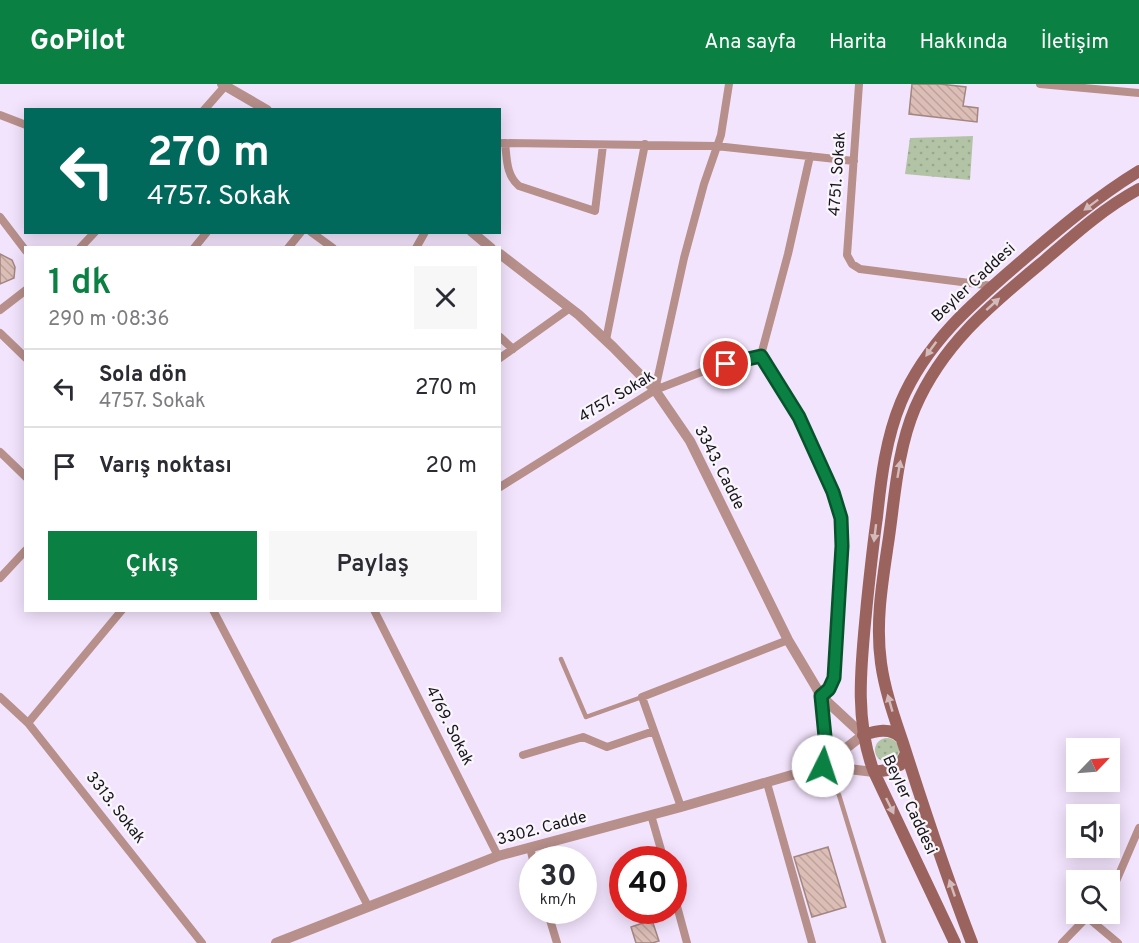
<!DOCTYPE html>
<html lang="tr">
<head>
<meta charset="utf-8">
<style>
	:root { --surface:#fff; --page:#f7f7f7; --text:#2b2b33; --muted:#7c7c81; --line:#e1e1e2; --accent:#0b8043 }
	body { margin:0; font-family:Overpass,sans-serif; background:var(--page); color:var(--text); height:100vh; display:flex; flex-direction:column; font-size:22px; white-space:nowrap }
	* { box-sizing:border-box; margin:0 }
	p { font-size:20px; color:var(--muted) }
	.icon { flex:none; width:33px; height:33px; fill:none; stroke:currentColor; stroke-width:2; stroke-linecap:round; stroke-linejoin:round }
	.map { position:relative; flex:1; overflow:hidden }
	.side { position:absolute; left:24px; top:162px; width:477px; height:366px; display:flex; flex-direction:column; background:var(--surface); border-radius:0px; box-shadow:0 3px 15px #0003 }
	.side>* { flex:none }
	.banner { position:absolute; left:24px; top:24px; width:477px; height:126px; border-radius:0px; box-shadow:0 3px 15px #0003; background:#00695c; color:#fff; overflow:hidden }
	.needle { width:39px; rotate:65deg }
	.buttons { position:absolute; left:1066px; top:654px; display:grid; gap:12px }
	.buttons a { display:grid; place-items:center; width:54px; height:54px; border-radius:0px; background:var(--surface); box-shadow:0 3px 15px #0003; font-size:30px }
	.speed { position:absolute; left:519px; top:762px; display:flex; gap:12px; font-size:30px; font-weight:700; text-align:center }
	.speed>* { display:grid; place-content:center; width:78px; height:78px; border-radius:50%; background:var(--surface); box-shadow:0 3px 15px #0003; line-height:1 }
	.speed small { font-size:15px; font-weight:400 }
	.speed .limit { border:9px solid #d22; background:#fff; color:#111 }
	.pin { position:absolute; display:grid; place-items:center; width:51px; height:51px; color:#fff; margin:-26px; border:3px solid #fff; border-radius:50%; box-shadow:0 2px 6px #0007 }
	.me { position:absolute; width:66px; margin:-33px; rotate:4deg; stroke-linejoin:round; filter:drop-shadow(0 0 4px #0008) }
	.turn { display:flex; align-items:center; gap:21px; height:126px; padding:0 24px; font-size:27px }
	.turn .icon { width:78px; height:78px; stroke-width:2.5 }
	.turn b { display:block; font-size:42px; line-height:51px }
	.round { display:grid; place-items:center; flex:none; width:63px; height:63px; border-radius:0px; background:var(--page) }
	.headline { display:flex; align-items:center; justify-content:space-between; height:102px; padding:0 24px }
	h1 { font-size:36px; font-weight:600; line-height:45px; color:var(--accent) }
	.cta { display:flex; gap:12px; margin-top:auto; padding:12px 24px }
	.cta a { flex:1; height:69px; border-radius:0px; background:var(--accent); color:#fff; font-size:24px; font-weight:600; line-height:69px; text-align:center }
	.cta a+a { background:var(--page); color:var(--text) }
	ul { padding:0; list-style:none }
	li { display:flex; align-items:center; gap:18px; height:78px; padding:0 24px; border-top:2px solid var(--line) }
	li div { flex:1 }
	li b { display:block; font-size:22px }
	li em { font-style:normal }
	header { display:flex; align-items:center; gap:36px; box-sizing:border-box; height:84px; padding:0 30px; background:var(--accent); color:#fff }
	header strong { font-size:28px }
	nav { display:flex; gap:33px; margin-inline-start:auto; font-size:21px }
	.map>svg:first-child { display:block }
</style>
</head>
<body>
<header>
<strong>GoPilot</strong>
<nav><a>Ana sayfa</a><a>Harita</a><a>Hakkında</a><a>İletişim</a></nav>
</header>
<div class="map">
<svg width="1139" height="859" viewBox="0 0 1139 859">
	<defs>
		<pattern id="grass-dots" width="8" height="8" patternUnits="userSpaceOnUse" patternTransform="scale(1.5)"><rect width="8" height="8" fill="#b2c4a5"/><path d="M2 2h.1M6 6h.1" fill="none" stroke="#98a88d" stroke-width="1.8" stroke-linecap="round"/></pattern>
		<pattern id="building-back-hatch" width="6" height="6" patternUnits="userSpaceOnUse" patternTransform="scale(1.5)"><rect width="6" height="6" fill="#dcbeb7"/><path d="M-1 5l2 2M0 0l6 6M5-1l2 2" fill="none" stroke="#bca29d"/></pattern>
	</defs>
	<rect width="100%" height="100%" fill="#f3e4fd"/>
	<path fill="url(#grass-dots)" d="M973 52 970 96 905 90 910 54Z
		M875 666a12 12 0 1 1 24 0a12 12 0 1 1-24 0Z"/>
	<path fill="url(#building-back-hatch)" stroke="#a38680" stroke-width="1.5" d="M912 0H940L966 3 963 22 978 24 977 38 909 30Z
		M0 170 12 176 15 183 14 194 0 200Z
		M828 763 846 823 812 833 794 773Z
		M652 836 659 857 652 859H636L631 843Z"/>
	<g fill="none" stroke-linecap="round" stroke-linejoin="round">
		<path stroke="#b78f8b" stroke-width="4.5" d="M561 575 586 633 642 613
			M825 684 839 711 884 859"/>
		<path stroke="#b78f8b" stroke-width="8" d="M859 0 847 171 852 180 860 185 993 202
			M1040 0 1139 9
			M204 26 225 2
			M0 31 26 41
			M500 59 716 62 854 77
			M505 59C507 75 506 91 519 102L595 127 603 61
			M810 72 788 170 761 271 799 333 833 408 841 434 842 462 834 594 829 605 821 612
			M0 133 26 167
			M311 148 333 164
			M80 164 95 148
			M194 164 207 148
			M288 164 301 148
			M416 164 425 148
			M0 226 26 206
			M0 249 26 274
			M500 253 513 265
			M606 256 645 60
			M500 274 570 224
			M655 306 684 174 704 100 721 51 729 0
			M0 368 26 393
			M500 403 655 306 709 285 761 271
			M0 494 26 466
			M213 526 368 822
			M374 526 498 772
			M0 613 28 639 202 859
			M28 639 122 526
			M523 671 583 653 607 663 654 647
			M767 699 812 859
			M681 723 642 613 788 556
			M651 731 664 776
			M530 763 533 776
			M1110 807 1114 802 1139 744
			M674 811 687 859
			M547 826 557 859
			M1087 833 1118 859
			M1062 859 1090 830"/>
		<path stroke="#b78f8b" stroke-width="10" d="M222 0 267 26
			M472 148 491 164
			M821 612 826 663 823 682
			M823 682 874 688
			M276 859 498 772 681 723 823 682 863 651 821 612 816 603 788 556 690 357 655 306 613 263 579 231 500 170"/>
		<path stroke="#9b635e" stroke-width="12" d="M863 651C876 647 890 643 900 653
			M874 688 887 686 900 681 906 669
			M955 859 874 688C853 634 862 574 867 518 870 489 873 461 877 433 881 394 886 354 901 318 927 257 975 217 1024 175 1060 144 1098 112 1139 87
			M972 859C947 794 925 728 904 662 895 635 885 608 881 579 875 537 883 494 889 453 895 410 898 364 915 324 943 259 992 220 1045 176 1075 150 1104 124 1139 105"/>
	</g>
	<defs><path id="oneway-solid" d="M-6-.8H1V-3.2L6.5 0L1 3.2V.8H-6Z" transform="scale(1.5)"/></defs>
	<g fill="#d3bbbc">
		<use href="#oneway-solid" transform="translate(1091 121) rotate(143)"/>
		<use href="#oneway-solid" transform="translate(993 220) rotate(-42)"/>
		<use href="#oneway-solid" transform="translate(931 265) rotate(126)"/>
		<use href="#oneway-solid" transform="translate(899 385) rotate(-80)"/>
		<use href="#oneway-solid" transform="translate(875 449) rotate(97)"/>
		<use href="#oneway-solid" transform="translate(890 619) rotate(-106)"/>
		<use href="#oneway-solid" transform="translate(890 722) rotate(64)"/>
		<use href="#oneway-solid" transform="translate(952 804) rotate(-109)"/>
	</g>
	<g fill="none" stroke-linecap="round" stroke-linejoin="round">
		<defs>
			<path id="route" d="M726 280 761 272 799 333 833 408 841 434 842 462 834 594 829 605 821 612 826 663 823 682"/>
		</defs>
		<use href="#route" stroke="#07532c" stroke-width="15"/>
		<use href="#route" stroke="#0b8043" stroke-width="10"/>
	</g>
	<g text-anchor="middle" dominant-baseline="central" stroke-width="4.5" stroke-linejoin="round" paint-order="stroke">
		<g font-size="16" fill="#19141c" stroke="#f9f6fb">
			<text transform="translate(838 90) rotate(-86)">4751. Sokak</text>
			<text transform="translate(974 199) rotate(-43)">Beyler Caddesi</text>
			<text transform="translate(617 313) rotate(-31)">4757. Sokak</text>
			<text transform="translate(719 384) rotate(63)">3343. Cadde</text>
			<text transform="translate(449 642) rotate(63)">4769. Sokak</text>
			<text transform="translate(909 721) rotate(65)">Beyler Caddesi</text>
			<text transform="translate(115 724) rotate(52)">3313. Sokak</text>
			<text transform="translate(542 745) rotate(-15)">3302. Cadde</text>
		</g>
	</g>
</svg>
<div class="buttons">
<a><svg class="needle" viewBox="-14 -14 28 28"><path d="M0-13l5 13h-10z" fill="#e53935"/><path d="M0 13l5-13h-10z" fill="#7c7c81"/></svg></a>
<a><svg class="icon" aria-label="sound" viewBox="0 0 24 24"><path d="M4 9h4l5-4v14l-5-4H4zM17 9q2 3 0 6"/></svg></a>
<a><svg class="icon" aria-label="search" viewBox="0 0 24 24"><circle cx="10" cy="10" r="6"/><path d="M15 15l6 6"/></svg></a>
</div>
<div class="speed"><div>30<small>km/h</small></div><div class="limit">40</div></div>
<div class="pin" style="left:726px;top:280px;background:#d93025"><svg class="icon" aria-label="arrive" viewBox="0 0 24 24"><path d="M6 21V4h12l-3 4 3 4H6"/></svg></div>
<svg class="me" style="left:823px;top:682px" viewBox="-20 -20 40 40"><circle r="19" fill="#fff"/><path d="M0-13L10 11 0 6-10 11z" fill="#0b8043"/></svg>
<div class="banner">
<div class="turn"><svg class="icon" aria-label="left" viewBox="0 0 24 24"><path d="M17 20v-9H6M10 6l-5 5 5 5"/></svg><div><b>270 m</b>4757. Sokak</div></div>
</div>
<section class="side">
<div class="headline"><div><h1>1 dk</h1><p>290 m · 08:36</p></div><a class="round"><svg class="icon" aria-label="close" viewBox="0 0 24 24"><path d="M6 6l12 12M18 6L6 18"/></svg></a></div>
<ul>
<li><svg class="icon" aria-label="left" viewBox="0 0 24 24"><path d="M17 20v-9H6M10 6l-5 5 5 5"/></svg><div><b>Sola dön</b><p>4757. Sokak</p></div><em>270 m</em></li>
<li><svg class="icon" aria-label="arrive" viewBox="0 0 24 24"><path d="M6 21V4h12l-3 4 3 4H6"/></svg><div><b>Varış noktası</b></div><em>20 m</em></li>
</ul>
<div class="cta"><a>Çıkış</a><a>Paylaş</a></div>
</section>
</div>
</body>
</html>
